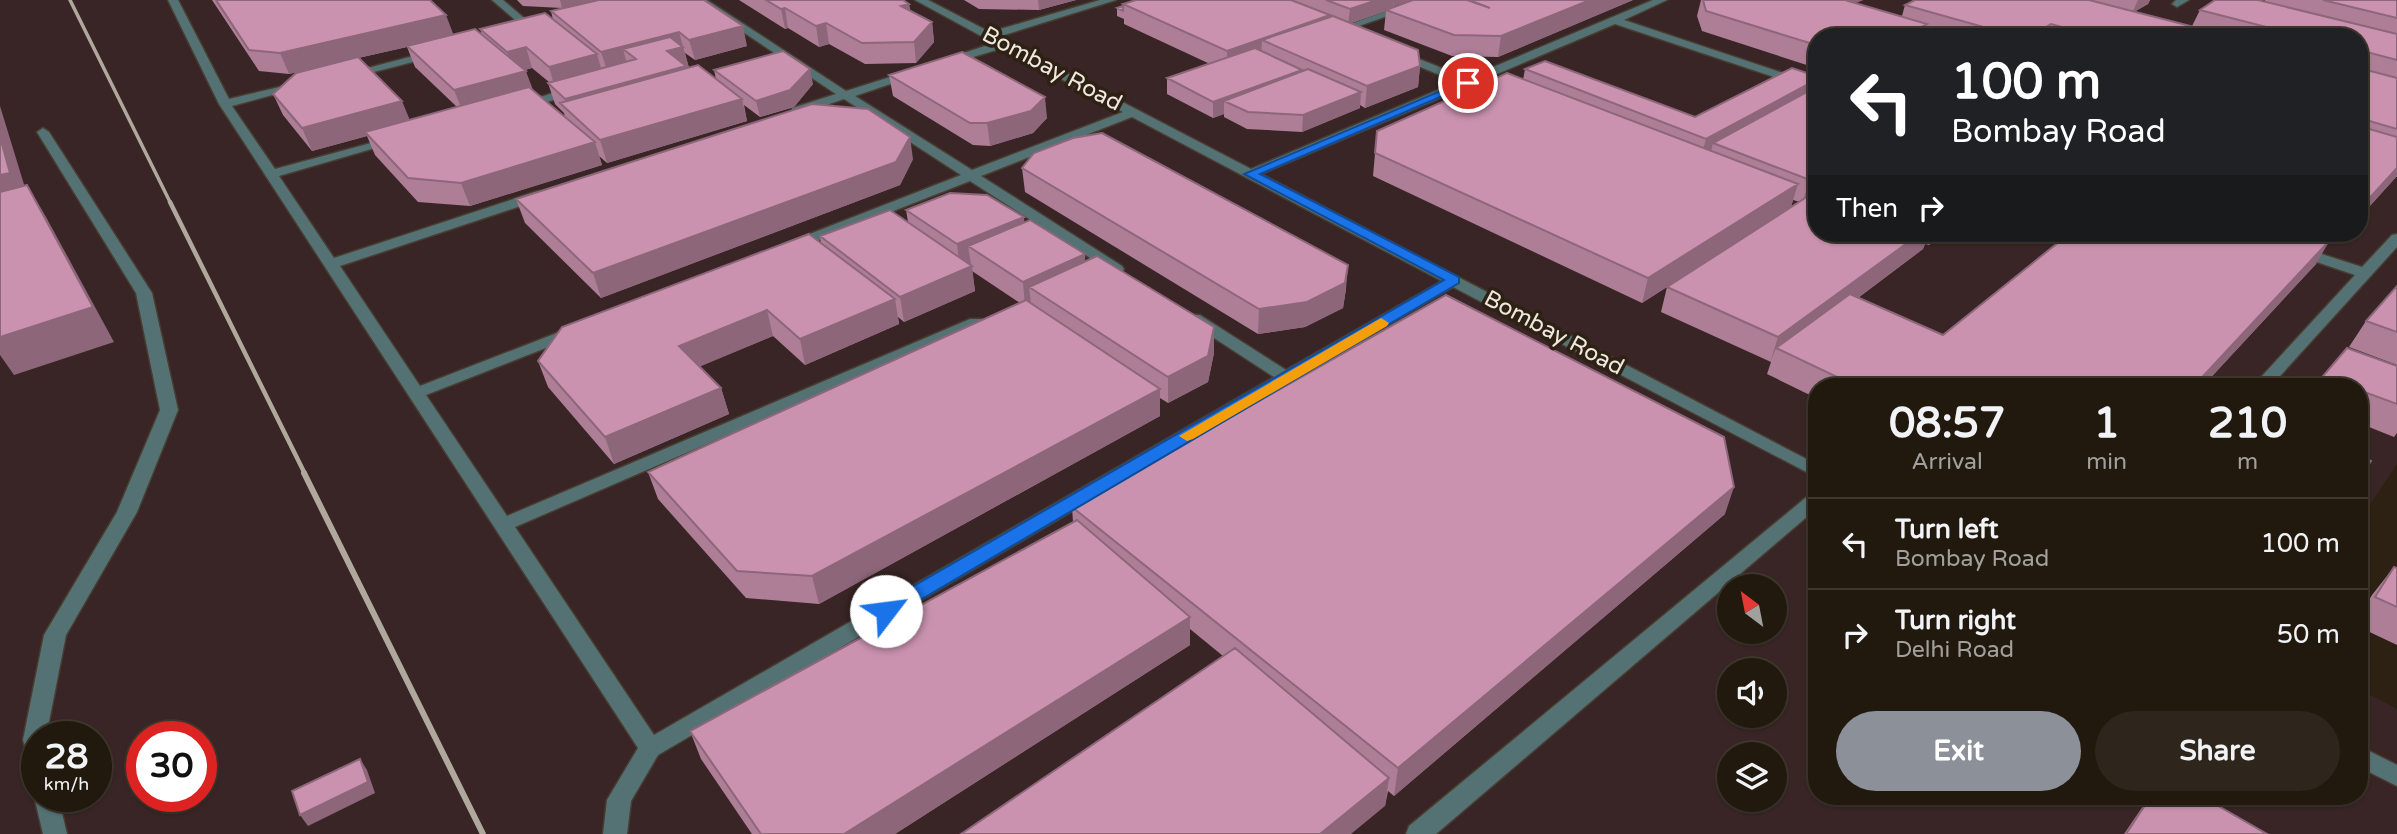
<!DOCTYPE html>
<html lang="en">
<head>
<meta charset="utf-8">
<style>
	:root { --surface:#22190e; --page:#2e261c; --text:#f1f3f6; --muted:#a2a09e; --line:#3f382e; --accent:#8c9099 }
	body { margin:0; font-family:"Varela Round",sans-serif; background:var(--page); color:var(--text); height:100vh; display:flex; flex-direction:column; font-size:26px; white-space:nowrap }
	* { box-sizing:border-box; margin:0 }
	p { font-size:23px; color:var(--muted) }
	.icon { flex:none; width:38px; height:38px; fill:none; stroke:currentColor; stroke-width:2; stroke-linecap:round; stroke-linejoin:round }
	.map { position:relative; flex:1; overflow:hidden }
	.sheet { position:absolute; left:1808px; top:378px; width:560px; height:427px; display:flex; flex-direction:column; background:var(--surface); border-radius:28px; box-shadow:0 2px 5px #0004,0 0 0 2px var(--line) }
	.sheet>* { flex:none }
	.guide { position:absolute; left:1808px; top:28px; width:560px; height:214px; border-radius:28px; box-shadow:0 2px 5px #0004,0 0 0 2px var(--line); background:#202124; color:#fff; overflow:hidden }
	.needle { width:46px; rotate:328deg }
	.tools { position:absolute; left:1717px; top:574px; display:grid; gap:14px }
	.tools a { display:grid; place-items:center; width:70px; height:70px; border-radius:50%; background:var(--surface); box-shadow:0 2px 5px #0004,0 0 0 2px var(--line); font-size:35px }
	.speed { position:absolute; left:21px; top:721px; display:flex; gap:14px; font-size:35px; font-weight:700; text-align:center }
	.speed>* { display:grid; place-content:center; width:91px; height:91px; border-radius:50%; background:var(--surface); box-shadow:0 2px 5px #0004,0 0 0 2px var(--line); line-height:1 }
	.speed small { font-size:18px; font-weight:400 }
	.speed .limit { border:10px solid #d22; background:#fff; color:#111 }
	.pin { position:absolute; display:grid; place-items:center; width:60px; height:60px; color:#fff; margin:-30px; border:4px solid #fff; border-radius:50%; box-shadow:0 2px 7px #0007 }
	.me { position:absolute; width:77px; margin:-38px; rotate:60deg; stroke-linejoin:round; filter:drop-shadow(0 0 5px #0008) }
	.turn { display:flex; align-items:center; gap:24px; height:147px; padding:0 28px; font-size:32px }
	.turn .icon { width:91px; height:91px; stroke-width:2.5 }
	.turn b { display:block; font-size:49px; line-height:60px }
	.then { display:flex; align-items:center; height:66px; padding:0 28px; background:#0003; gap:14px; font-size:26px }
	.eta { display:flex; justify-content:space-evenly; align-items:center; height:119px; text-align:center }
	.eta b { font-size:42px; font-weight:700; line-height:49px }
	.cta { display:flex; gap:14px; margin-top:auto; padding:14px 28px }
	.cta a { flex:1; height:80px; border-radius:42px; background:var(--accent); color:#fff; font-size:28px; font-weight:700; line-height:80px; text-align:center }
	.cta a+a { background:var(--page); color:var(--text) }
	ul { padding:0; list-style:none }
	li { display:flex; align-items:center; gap:21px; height:91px; padding:0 28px; border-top:2px solid var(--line) }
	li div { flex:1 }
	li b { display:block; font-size:26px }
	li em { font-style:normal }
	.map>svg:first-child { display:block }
</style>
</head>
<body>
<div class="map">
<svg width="2397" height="834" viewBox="0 0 2397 834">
	<rect width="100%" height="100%" fill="#2d2113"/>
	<path fill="#392525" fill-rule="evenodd" d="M0 0H2397V464L2359 521V387H1816V796H2359V689L2397 709V834H0ZM1816 37H2359V233H1816ZM1729 586H1774V632H1729ZM1729 670H1774V716H1729ZM37 737H96V796H37ZM142 737H201V796H142ZM1729 754H1774V800H1729Z"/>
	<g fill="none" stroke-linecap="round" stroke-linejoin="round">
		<defs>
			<path id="minor" d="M168 0H178L229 99 296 83 302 87 232 106 275 169 393 137 399 141 279 176 334 258 535 192 540 191 547 195 545 198 340 266 420 386 567 329H579L581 332 579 335 426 395 507 516 970 319H982L984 322 982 325 515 527 654 735 1274 377 1188 321 1186 318 1188 315H1200L1286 370 1442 281 1132 117 981 176 1122 266 1124 269 1122 272H1112L970 181 799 248H789L787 245 789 242 961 175 844 99 800 114H792V108L836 94 695 0H707L846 91 909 71H917V75L855 96 972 170 1123 112 1003 48 950 64H942V60L994 43 915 0H928L990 32 1100 0H1116L998 37 1251 169 1457 82 1396 57V53H1404L1467 78 1653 0H1667L1624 20 1816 84V91L1615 24 1261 174 1816 464V477L1453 287 658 755 631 801 627 834H603L607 800 638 748 219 104Z
				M492 0H503L538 30 529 32Z
				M1418 0H1433L1342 32 1333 30Z
				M2176 0H2189L2177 7 2172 4Z
				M432 51 436 52V56L347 79 341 75Z
				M575 86 579 87V93L521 109 515 105Z
				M43 128 49 132 152 293 178 410 137 512 66 635 46 737H37V763L29 761 23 740 44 635 117 512 160 410 136 293 37 132Z
				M2397 234V247L2270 387H2252L2355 275 2293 254 2291 251 2293 248H2303L2362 267 2392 235Z
				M1816 493V509L1436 834H1406L1409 826 1809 495Z
				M2359 746 2397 765V786L2359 767Z
				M37 790V796H58L67 834H43L34 796Z"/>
		</defs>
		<use href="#minor" stroke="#483d30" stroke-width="3"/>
		<use href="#minor" fill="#547274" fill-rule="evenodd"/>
		<path stroke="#b1a89d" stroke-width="3.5" d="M70 0 171 204"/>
		<path stroke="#b1a89d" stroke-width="4.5" d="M170 202 305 474"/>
		<path stroke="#b1a89d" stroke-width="6" d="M304 473 483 834"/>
	</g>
	<path fill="#ae7e96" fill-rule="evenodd" d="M212 0H430L453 35H482L480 29 553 20 551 11 599 0 747 46 695 60 685 53 689 68 716 79 714 70 813 84 794 107 760 117 744 105 747 121 607 163 599 156 602 165 470 206 418 202 375 155 367 136 312 151 283 115 273 94 322 66 289 74 259 71ZM407 47 415 67 457 107 409 120 358 58ZM532 68 549 82 548 83 555 104 564 113 565 117 533 90 525 70Z
		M517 0H595L562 8 523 6Z
		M739 0H903L909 4 910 11 932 22 934 42 916 63 865 64 829 44 819 47 788 28 785 29Z
		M964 0H1076L1039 10 979 9Z
		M1136 0H1411L1393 6V7L1633 0 1498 57 1452 56 1384 30 1386 11 1351 23 1420 66 1418 87 1365 108 1360 105V108L1302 132 1247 129 1224 117V114L1213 118 1167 94V78L1210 64 1124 24V19L1117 16V8L1123 6V4Z
		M1701 0H1863L1855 3 1902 16 1905 5 1915 0H2150L2148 4 2134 12 2192 26 2200 10 2264 2 2265 0H2397V176L2359 218V37H2206L2209 35 2197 31 2194 37H1940L1924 32 1923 36 1937 37H1816V68L1702 31 1697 16Z
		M1525 69 1695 117 1816 76V233H1945L1929 245 1925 244 1923 249 1858 298 1943 335 2316 264 2202 387H1816V398L1767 374 1771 362 1661 312 1667 287 1642 303 1373 176 1377 131 1523 80ZM1793 200 1800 202 1697 267 1791 207Z
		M889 75 1047 118 1033 133 990 146 973 145 893 96Z
		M913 159 900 185 601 298 525 223 516 199Z
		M1022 168 1346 289 1343 308 1305 327 1258 334 1025 192Z
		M906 210 1024 217V222L1085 254V262L1214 327V353L1208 382 1168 403 1160 398V416L819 604 746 598 658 499 648 472 1020 303 972 271 975 291 904 322 898 317 899 324 805 365 773 336 700 366 721 388 729 414 614 464 548 387 538 361 821 243 820 236 908 222Z
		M2397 286V365L2349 347 2366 321Z
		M2397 366V433L2394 437 2359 423V387H2317L2323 376Z
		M1072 507 1725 514 1394 796 1388 791 1385 806 1223 656 1190 629V645L895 834H752L701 759 690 731 1073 522Z
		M2394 567 2397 568V645L2359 627V616L2372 595Z
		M2150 796H2201L2267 834H2124Z"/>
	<path fill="#8d667a" d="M560 0H595L562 8Z
		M1038 0H1076L1039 10Z
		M1377 0H1394L1393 9 1386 10V11L1348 24 1350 9Z
		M1394 0H1411L1394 6Z
		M1590 0H1633L1498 57 1501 36Z
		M1831 0H1863L1826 16Z
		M2138 0H2150L2148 4 2132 13Z
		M909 4 912 23 901 6Z
		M785 8 788 28 785 29 781 9Z
		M446 15 454 36 289 74 280 53Z
		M1330 15 1328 36 1262 40 1261 60 1227 72V51Z
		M932 22 934 42 916 63 914 42Z
		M826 23 829 44 819 47 816 26Z
		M1927 24 1922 37H1903Z
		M2051 24 2046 37H2030Z
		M743 26 747 46 695 60 689 40Z
		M2198 28 2194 37H2186Z
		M679 32 689 68 687 69 691 87 578 119 569 111 565 99 672 70 668 56 637 65 636 59 623 49 628 67 608 73 601 52Z
		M526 47 532 68 514 73 507 52Z
		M597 54 603 75 555 88 549 67Z
		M1420 66 1418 87 1365 108 1367 86Z
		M810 69 813 84 794 107 760 117 756 101Z
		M1302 70 1301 85 1224 101V114L1213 118V102Z
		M526 71 533 92 463 112 454 90Z
		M1816 80V94L1713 143 1710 156 1700 161 1706 139Z
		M1361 92 1360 108 1302 132 1303 115Z
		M1045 97 1047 118 1033 133 990 146 987 123Z
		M742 99 747 121 607 163 600 140Z
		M402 101 411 123 365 132 367 136 312 151 302 128Z
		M0 106 30 204 0 212Z
		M910 137 913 159 900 185 601 298 593 273Z
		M595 142 602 165 470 206 461 183Z
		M2397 168V176L2359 218V213L2365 203Z
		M1816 175V194L1802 203 1810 180Z
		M1798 184 1791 207 1642 303 1648 278Z
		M27 185 46 217 114 342 14 375 0 355V337Z
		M1024 217 1026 241 968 246 971 264 960 269 957 244Z
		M1921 233H1929L1923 249 1785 352 1776 348 1770 363 1778 337Z
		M1934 233H1945L1929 245Z
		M2330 240 2316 264 2202 387H2193Z
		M1085 254 1086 279 1029 287 1031 304 1025 307 1023 282Z
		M1348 265 1346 289 1343 308 1305 327 1258 334 1259 309Z
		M972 266 975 291 904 322 900 297Z
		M895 299 899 324 805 365 800 339Z
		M767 310 773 336 687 372 679 346Z
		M1214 327V353L1208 382 1168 403V377Z
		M721 388 729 414 614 464 605 437Z
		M1160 389V416L819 604 812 576Z
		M1734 487 1725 514 1394 796 1398 768Z
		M1190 617V645L895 834H844Z
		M360 759 367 770 375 793 308 826 300 815Z
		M1389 778 1385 806 1351 834H1320Z"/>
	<path fill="#ca92af" stroke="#8d667a" stroke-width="2" d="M216 0H430L446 15 280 53 249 50Z
		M599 0H704L743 26 689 40 679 32 601 52 551 11Z
		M766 0H903L909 4 901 6 932 22 914 42 862 43 826 23 816 26 785 8 781 9Z
		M1136 0H1291L1330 15 1227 51 1123 4Z
		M1326 0H1377L1350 9Z
		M1413 0H1467L1490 8 1469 0H1590L1501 36 1454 35 1386 10Z
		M1703 0H1845L1927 24 1903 37H1816V45L1706 11Z
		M1915 0H2089L2198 28 2186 37H2100L2051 24 2030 37H2019L1905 5Z
		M2215 0H2258L2397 34V60L2359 50V37H2306L2200 10Z
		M2323 0H2397V18Z
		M1123 6V11L1117 8Z
		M545 13 597 54 549 67 526 47 507 52 480 29Z
		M1333 16 1418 50 1420 66 1367 86 1262 40Z
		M475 29 526 71 454 90 407 46Z
		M2215 30 2239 37H2206Z
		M1927 34 1937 37H1921Z
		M670 37 683 47 667 51 686 66 565 99 548 83 636 59 623 49Z
		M1255 48 1302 70 1213 102 1167 78Z
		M783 51 810 69 790 90 756 101 714 70Z
		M962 52 1045 97 1031 111 987 123H970L889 75Z
		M358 57 402 101 302 128 273 94 296 73Z
		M1545 61 1695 117 1792 68 1816 76V80L1706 139 1525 69Z
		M698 65 742 99 600 140 560 103Z
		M2359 68 2397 78V129L2359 118Z
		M1308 69 1361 92 1303 115 1248 112 1224 101Z
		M1507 73 1798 184 1648 278 1375 153 1377 131Z
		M529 87 595 142 461 183 408 178 365 132Z
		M1816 87V175L1810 180 1713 143Z
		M812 104 868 109 910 137 896 162 593 273 516 199Z
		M2359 126 2397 137V168L2365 203H2359Z
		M1102 133 1348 265 1345 283 1307 302 1259 309 1022 168 1034 153 1073 138Z
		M0 137 10 173 0 175Z
		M27 185 93 307 0 337V192Z
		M1816 191V233H1921L1778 337 1667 287Z
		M950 193 987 195 1024 217 957 244 906 210Z
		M890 210 972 266 900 297 820 236Z
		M1030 220 1085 254 1023 282 968 246Z
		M2070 233H2309L2330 240 2193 387H1858L1776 348 1850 294 1943 335Z
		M809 234 895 299 800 339 767 310 679 346 721 388 605 437 538 361 562 327Z
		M1097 256 1214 327 1208 356 1168 377 1029 287Z
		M2397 286V332L2366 321Z
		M1446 295 1724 437 1734 487 1398 768 1072 507Z
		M1026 300 1160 389 812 576 737 571 648 472Z
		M2347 348 2397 366V404L2359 390V387H2351L2323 376Z
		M2359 456 2371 461 2359 479Z
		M1077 520 1190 617 844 834H761L690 731Z
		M2394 567 2397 568V607L2375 597Z
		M1235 648 1389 778 1320 834H961Z
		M360 759 368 782 300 815 292 791Z
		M2151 796H2201L2267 834H2126Z"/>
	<path fill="#1a73e8" stroke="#114b97" stroke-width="2" d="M1464 81 1473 83 1260 174 1459 277V283L893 616H879L877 611 879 606 1444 280 1244 174Z"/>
	<path fill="#f59e0b" d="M1381 318 1389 323 1387 326 1193 439 1187 441 1179 436Z"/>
	<g text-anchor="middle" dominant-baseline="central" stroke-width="7" stroke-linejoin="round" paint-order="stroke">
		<g font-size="23" fill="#f0e8df" stroke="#2d2113">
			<text transform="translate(1052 69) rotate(28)">Bombay Road</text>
			<text transform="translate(1554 333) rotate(28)">Bombay Road</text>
		</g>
	</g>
</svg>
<div class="tools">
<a><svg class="needle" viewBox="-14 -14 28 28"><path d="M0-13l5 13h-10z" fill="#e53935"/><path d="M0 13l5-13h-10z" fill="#a2a09e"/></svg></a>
<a><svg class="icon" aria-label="sound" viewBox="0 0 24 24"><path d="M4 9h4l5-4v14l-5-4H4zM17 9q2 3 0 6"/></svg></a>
<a><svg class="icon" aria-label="layers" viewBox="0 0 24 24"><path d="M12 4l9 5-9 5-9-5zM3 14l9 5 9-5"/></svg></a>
</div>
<div class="speed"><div>28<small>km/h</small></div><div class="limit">30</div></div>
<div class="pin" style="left:1468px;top:83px;background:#d93025"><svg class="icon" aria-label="arrive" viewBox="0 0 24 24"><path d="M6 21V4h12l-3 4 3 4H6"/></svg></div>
<svg class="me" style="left:886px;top:611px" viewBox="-20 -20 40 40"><circle r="19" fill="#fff"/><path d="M0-13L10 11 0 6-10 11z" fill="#1a73e8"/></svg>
<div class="guide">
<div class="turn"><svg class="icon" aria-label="left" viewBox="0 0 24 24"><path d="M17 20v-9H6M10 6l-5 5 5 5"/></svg><div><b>100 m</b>Bombay Road</div></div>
<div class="then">Then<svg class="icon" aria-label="right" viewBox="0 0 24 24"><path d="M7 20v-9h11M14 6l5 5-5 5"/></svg></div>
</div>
<section class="sheet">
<div class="eta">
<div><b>08:57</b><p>Arrival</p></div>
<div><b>1</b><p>min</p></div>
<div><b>210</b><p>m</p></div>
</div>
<ul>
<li><svg class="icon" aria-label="left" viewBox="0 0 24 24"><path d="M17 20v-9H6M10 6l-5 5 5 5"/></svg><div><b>Turn left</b><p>Bombay Road</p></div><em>100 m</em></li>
<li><svg class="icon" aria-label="right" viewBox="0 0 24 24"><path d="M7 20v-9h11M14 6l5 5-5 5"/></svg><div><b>Turn right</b><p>Delhi Road</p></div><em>50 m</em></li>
</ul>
<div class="cta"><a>Exit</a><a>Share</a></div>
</section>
</div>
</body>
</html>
